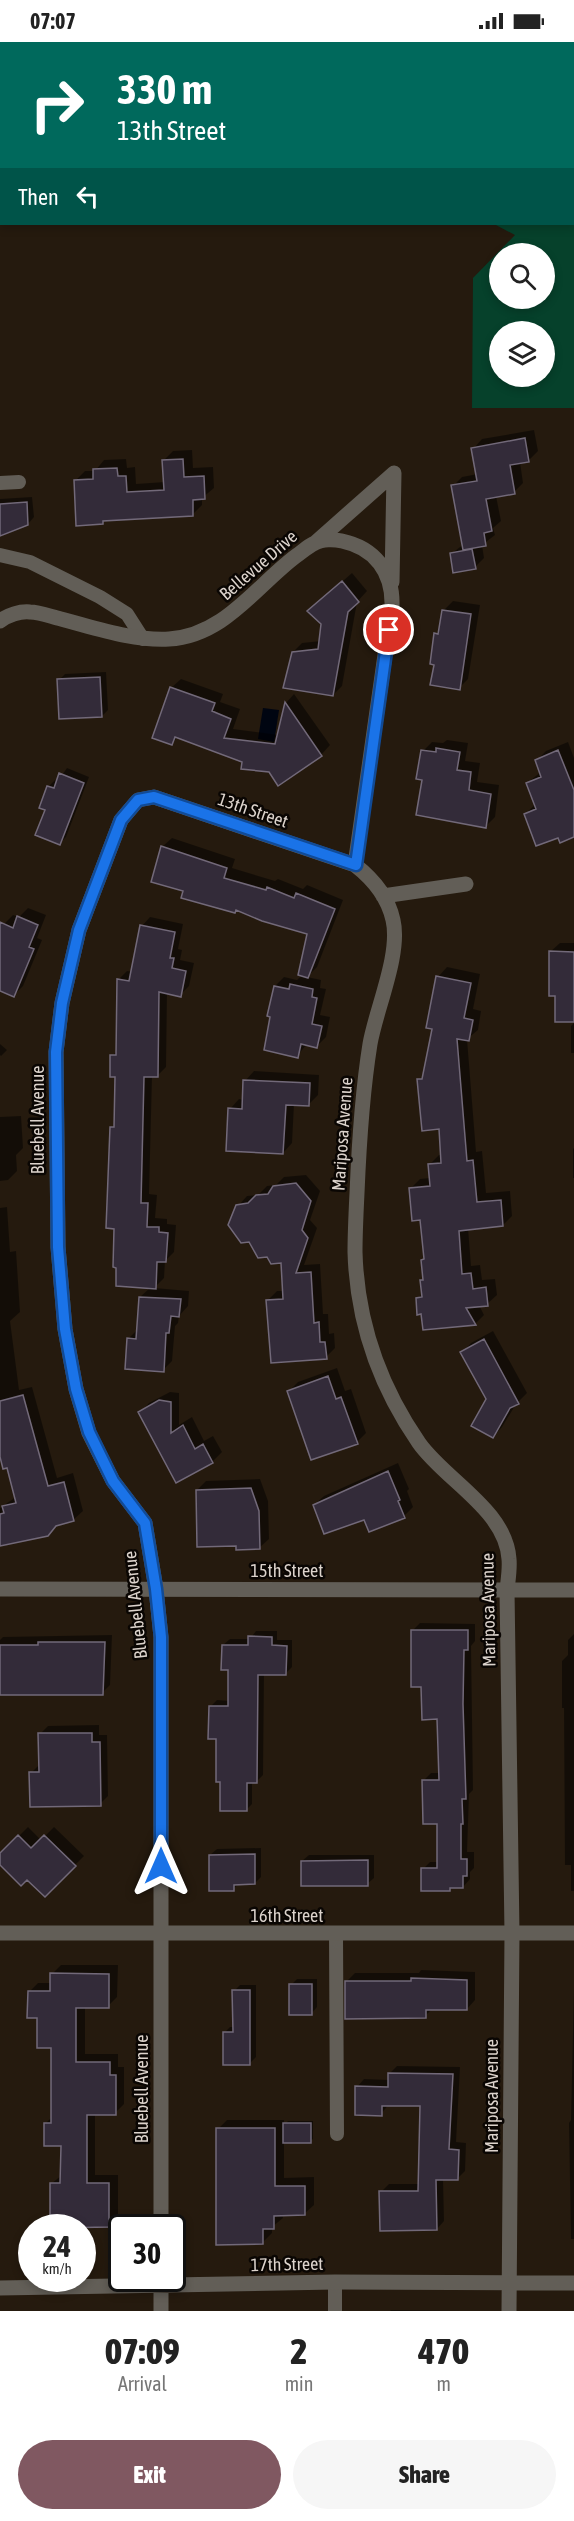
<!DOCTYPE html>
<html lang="en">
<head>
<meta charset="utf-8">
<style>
	:root { --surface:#fff; --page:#f6f6f6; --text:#222; --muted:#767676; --accent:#805861 }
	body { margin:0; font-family:"Asap Condensed",sans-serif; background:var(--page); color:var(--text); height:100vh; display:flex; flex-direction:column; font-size:22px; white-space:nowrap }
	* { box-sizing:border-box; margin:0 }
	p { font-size:20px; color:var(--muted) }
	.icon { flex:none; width:33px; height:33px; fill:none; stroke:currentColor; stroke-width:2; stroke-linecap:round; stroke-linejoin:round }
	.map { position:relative; height:2269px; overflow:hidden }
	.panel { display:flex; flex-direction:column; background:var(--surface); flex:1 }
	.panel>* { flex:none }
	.hud { position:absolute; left:0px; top:0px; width:574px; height:183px; box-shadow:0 3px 9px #0003; background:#00695c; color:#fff; overflow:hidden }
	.fabs { position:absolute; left:489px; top:201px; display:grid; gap:12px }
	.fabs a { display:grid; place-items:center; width:66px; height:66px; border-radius:50%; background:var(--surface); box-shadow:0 3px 9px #0003; font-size:30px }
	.speed { position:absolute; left:18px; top:2172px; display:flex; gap:12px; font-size:30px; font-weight:700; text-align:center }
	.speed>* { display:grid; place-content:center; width:78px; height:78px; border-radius:50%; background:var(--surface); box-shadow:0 3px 9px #0003; line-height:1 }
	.speed small { font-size:15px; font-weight:400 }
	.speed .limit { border:3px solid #111; border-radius:9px; background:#fff; color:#111 }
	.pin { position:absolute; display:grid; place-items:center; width:51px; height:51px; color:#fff; margin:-26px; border:3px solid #fff; border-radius:50%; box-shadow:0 2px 6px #0007 }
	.me { position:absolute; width:66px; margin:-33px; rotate:0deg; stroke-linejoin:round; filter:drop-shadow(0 0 4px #0008) }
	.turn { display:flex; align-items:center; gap:21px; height:126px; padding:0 18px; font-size:27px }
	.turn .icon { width:78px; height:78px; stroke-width:2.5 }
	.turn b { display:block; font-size:42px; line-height:51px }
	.then { display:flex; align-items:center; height:57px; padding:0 18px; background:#0003; gap:12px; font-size:22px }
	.eta { display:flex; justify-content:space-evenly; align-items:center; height:102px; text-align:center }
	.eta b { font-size:36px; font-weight:800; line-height:42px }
	.cta { display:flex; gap:12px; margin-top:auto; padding:12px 18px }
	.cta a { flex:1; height:69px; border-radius:36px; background:var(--accent); color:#fff; font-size:24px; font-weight:800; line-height:69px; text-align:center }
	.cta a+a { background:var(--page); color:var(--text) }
	.status { display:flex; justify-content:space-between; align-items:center; height:42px; padding:0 30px; background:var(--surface); direction:ltr }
	.status svg { height:16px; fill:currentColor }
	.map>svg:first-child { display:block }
</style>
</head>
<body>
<div class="status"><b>07:07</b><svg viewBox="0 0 49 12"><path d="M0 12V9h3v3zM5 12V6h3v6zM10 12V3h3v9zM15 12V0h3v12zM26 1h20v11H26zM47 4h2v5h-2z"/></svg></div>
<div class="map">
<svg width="574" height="2269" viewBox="0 0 574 2269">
	<rect width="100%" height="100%" fill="#251a0e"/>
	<path fill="#06412b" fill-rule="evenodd" d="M235 0H574V366H472L473 236 515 193 494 182H573V2ZM500 212H544V256H500ZM500 290H544V334H500Z"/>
	<path fill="#000511" d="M263 666 279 668 274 700 258 697Z"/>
	<path fill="#0007" d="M534 388 538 409 529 418 520 420 523 441 514 450 496 454 501 479 493 486 495 493 482 503 484 516 475 525 451 512 464 502 453 444 462 435 478 432 473 407 482 397Z
		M192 408 193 426 213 425 214 446 202 456V463L193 472 106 477 102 481 75 439 85 429H95L104 418 126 417 127 426 135 425 136 442 165 440 164 418 173 409Z
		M32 455 34 475 28 482 0 491V457Z
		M352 531 367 549 357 560 342 644 333 653 293 610 302 601 321 599 323 582 319 560Z
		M453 559 480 563 468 637 459 646 435 622 436 592 441 587 444 568Z
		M106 630 108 668 102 674 59 638 65 632Z
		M181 637 223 652 220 660 240 667 233 687 279 693 286 661 294 652 330 703 321 713 278 742 270 729 178 695 171 702V646Z
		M447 698 468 701 465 719 480 721 477 740 499 743 495 775 485 785 423 736V709L432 700 443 701Z
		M568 700 574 716V794H559L525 772 536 762 527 741 541 730 537 718 546 709Z
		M67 726 89 735 66 795 60 801 47 767 49 744 55 738 58 739Z
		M172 796 235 817 232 826 275 839 278 837 303 847 307 843 343 858 317 925 307 935 321 938 320 946 326 947 320 973 330 975 326 995 317 1004 307 1002 297 1014 275 944 284 935 297 938 302 933 309 891 237 867 235 870 185 848 162 805Z
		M28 866 46 873 37 896 42 898 23 944 14 953 0 947V892L4 882 13 873 19 875Z
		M150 875 183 882 178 907 182 908 180 918 194 921 189 944 180 953 167 950 166 1025 157 1034H152L149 1152 157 1153 155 1176 167 1177V1182L176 1183 174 1210 165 1219 164 1236 154 1246 189 1249 188 1264 179 1274 178 1281 175 1284 172 1319 163 1328 128 1297 138 1287 140 1255 151 1245 116 1185 111 1086 115 1082 116 1033 112 1014 118 1008 119 937 127 929 133 930 142 884Z
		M560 901H574V978L557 953 550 910Z
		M447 925 480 932 473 967 481 969 478 988 467 997 476 1110 482 1109 486 1151 510 1149 512 1174 503 1183 468 1186 471 1224 480 1223 482 1238 495 1237 497 1253 487 1262 479 1263 484 1273 475 1282 417 1257 423 1251V1218L425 1215 422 1177 411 1146 420 1137 430 1136 429 1123 439 1113H442L440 1086 419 1038 425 1032 434 986 438 935Z
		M574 981V1011H571V984Z
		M0 1002 7 1008 1 1014 0 1013Z
		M254 1029 319 1033 318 1053 308 1063 294 1062 292 1101 283 1111 230 1067 239 1057 244 1058 245 1039Z
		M21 1074 23 1106 16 1113 17 1129 8 1138 0 1139V1075Z
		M574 1106V1136H573V1107Z
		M306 1133 320 1149 310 1178 317 1186 304 1223 320 1222 323 1272H328L329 1292 334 1291 335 1306 326 1315 267 1259 277 1249H284L282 1219 238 1164 247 1154 258 1153 267 1144 276 1143 284 1135Z
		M7 1165 10 1210 16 1209 20 1270 10 1279 19 1348 32 1345 57 1436 73 1431 83 1469 73 1478 0 1503V1466L16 1455 8 1424 0 1409V1166Z
		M493 1289 527 1351 516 1362 502 1385 493 1395 487 1357 462 1311 471 1301Z
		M337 1326 345 1349 351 1347 366 1391 357 1400 289 1349 298 1340Z
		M170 1350 179 1351V1383L192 1375 204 1399 213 1394 222 1410 212 1420 177 1439 140 1371 149 1361Z
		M398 1421 409 1447 407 1449 413 1465 404 1474 365 1476 314 1463 324 1454Z
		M260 1437 268 1459 269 1497 259 1506 197 1448 206 1439Z
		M420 1581 475 1582V1599L471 1604 473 1748 469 1752 467 1810H474V1826L470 1830V1837L463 1845H453L449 1848 423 1827 430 1820H438V1781L424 1738 431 1731H440L439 1676 422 1644 413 1588Z
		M256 1589H277V1598H292V1625L286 1631H264L263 1733 256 1740 252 1739V1762L246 1768 217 1696 210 1665 217 1658 230 1659V1627L223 1603 230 1597H250Z
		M574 1592V1849H571V1823H565L564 1666H562V1619L568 1613V1598Z
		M112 1593 110 1643 102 1651 0 1652V1598L3 1595Z
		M99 1683V1693H107L108 1754 100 1762 31 1731 40 1722V1692L48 1684Z
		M28 1785 41 1798 54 1785 84 1814 45 1853 27 1836 0 1821V1813Z
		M261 1806V1835L255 1841H240L233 1847 210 1813 217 1807Z
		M309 1813H374V1836L367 1842 302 1819Z
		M61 1923H118L117 1955 108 1964H85V2012H118V2025H124V2062L115 2071H95V2133H118V2175L109 2183 90 2184 82 2191V2186H57L51 2142 62 2133V2103L45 2082 53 2074V2004L29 1950 38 1941H52V1932Z
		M421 1928 475 1930V1958L467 1967H432L425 1974 347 1939 355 1931H419Z
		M297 1937H317V1965L311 1972 291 1943Z
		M240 1943H256V2015L250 2021 224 1991 230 1985H234V1949Z
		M574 1947V2197H571L569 2081 571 2078Z
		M397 2024 460 2025 456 2100 466 2101 465 2129 457 2137H443L444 2179 437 2187 381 2150 389 2142H420L421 2063 389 2062 381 2072 357 2045 364 2037 390 2038V2031Z
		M227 2078H284V2083L288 2079H313V2097L310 2099 284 2100V2136L314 2135V2163L304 2172H282L283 2176 272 2185V2191L262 2201 218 2087Z
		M391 2268 460 2269H390Z"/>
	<path fill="#332b39" stroke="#726979" stroke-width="1.5" d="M525 396 529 420 510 423 515 452 486 457 492 489 484 491 486 504 463 508 451 443 477 439 471 406Z
		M183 417 184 435 204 434 205 457 193 458V474L103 479V482L76 484 74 438 93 437V427L117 426 118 434H126L127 450 164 448 162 418Z
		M27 460 28 483 0 494V462Z
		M472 507 476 527 453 531 450 511Z
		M342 539 359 560 348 570 333 654 283 646 292 610 318 607 321 582 307 569Z
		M442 568 471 572 460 648 430 643 434 623 430 622 434 591 438 592Z
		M100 635 102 675 59 677 57 637Z
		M170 645 215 661 212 669 231 677 224 696 275 702 285 660 322 714 278 744 269 730 241 727 242 720 175 695 172 703 152 696Z
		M436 706 460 710 457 728 471 730 469 748 491 752 486 786 416 773 422 738 416 737 421 708 436 710Z
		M558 708 574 748V795L560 801 558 796 536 804 524 772 536 767 526 741 541 735 535 718Z
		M59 731 84 741 60 803 35 793 45 768 39 766 47 744 54 746Z
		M161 804 227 826 224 836 266 848 267 845 294 856 296 851 335 867 308 936 298 933 307 892 262 879 236 868 235 871 181 856 183 849 151 840Z
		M17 874 38 883 29 905 34 907 14 955 0 949V880L13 886Z
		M140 883 175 890 170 916H174L172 926 186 929 181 955 159 950 158 1035H144L141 1161H148L147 1185H159V1190L168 1191 166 1220H157L156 1247 116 1244V1226L113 1225 114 1187 106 1186 110 1085H114L115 1035H110V1013H116L117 937 129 939Z
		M549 909 574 910V980H555V954H549Z
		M436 934 471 941 464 976 473 978 469 999 457 997 467 1119 473 1118 477 1160 501 1158 503 1184 459 1189 462 1232 471 1231 473 1247 486 1245 488 1264 466 1266 476 1283 423 1288 421 1272 417 1273 416 1256 422 1255 420 1238H423L421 1218 424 1217 420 1178 412 1179 409 1146 430 1144 428 1122 441 1121 439 1087 422 1089 417 1037H422L432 987 426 986Z
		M290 942 313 947 312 955 317 956 312 982 322 984 317 1006 301 1002 298 1016 264 1008 270 975 267 974 274 944 289 947Z
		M243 1038 310 1041 309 1064 286 1063 283 1112 226 1109 228 1066 242 1067Z
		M296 1141 311 1159 302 1188 308 1196 296 1231 311 1230 314 1281 319 1280 320 1300H325L327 1317 271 1321 266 1258 283 1257 281 1221 271 1222 267 1215 258 1216 249 1200 241 1201 228 1183 236 1163 248 1161 256 1153 268 1152 273 1144Z
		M139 1255 181 1257 179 1275 171 1274 169 1291H166L164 1330 125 1327 127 1296 136 1297Z
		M484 1297 519 1362 510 1366 493 1396 471 1384 486 1357 460 1310Z
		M328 1334 336 1357 341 1355 358 1402 311 1418 287 1349Z
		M23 1353 48 1444 64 1440 74 1479 56 1484 48 1494 0 1504V1472L4 1471 2 1464 16 1461 7 1426 3 1427 0 1415V1359Z
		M159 1358 171 1360V1391L183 1383 195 1407 203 1402 213 1421 176 1441 138 1370Z
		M388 1429 400 1458 398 1459 405 1476 369 1490 364 1478 324 1492 313 1463Z
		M251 1446 259 1469 260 1507 236 1508V1504L197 1505 196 1448Z
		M411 1588H468V1608H464L463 1662 466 1757H462L463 1782H461V1817H467V1834H463V1846H450V1849H421V1826H437V1782H423L422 1738H439L437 1677 422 1678 421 1645H411Z
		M248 1594 272 1595V1603L287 1604 286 1633H258L257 1741H247V1769H220V1740H216V1697H208L209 1664H228V1628H221L222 1603H248Z
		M38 1600H105L103 1653H0V1603H38Z
		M38 1691H92V1700H100L101 1764 30 1765 29 1730H39Z
		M18 1793 31 1806 44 1793 76 1824 45 1855 27 1838 21 1844 0 1823V1811Z
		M255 1812V1842L234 1843V1849H209V1813Z
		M368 1818V1844H301V1819Z
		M50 1931 109 1932V1966H76V2020H110V2033H116V2073H87V2141H109V2185L55 2186V2173H50V2141H60L61 2104H44V2081H51V2006H37V1976H27L28 1949H50Z
		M411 1936 467 1938V1968H426V1976L345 1977V1939H411Z
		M289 1942H312V1973H289Z
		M232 1948H250V2023H223V1990H233Z
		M388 2031 453 2032 449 2107 459 2108 458 2138H436L437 2188 380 2189 379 2149H418L420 2064H382V2074L355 2073V2044L388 2045Z
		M283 2081H311V2101H283Z
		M216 2086H275V2144H305V2173L274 2174V2187H263V2202L216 2203Z"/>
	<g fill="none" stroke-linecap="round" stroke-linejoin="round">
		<path stroke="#625e57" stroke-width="14" d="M573 44H574
			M0 441 19 440
			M0 513 30 520 100 555 127 572 143 597
			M336 1892 337 2092
			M335 2269V2240"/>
		<path stroke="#625e57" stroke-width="15" d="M542 0 543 2
			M573 68 574 70
			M316 500 394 431 392 540
			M0 579C8 573 20 569 30 570 40 570 52 575 61 577 96 586 133 599 169 597 224 594 256 544 296 514 302 510 308 504 315 501 322 497 334 497 342 499 375 506 393 530 392 564L355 823
			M383 854 466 842
			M0 1547 574 1548
			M0 1891H574
			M161 2186V1595L156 1547 145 1481 113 1439 89 1391 76 1347 65 1287 58 1205 56 1010 62 961 79 888 121 778 138 758 154 755 355 823C373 837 388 855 393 878 401 912 376 967 370 1002 362 1052 359 1102 357 1151 356 1171 355 1191 355 1210 357 1281 379 1343 419 1401 445 1438 506 1468 509 1517 510 1527 508 1538 507 1548L512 1891 509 2269
			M0 2246 335 2240 574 2241
			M161 2269V2236"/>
	</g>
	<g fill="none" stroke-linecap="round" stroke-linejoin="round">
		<defs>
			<path id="route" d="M161 1824V1595L156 1547 145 1481 113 1439 89 1390 76 1347 65 1287 58 1205 56 1010 62 961 79 888 121 778 138 758 154 755 356 823 389 588"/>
		</defs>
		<use href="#route" stroke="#114b97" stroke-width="15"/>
		<use href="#route" stroke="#1a73e8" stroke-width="10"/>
	</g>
	<g text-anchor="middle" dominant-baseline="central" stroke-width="5" stroke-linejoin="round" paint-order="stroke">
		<g font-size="18" fill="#dcd3cc" stroke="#0a0603">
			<text transform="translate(258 523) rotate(-41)">Bellevue Drive</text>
			<text transform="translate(253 768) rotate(19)">13th Street</text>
			<text transform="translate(37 1078) rotate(-90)">Bluebell Avenue</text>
			<text transform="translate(342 1092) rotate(-86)">Mariposa Avenue</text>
			<text x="287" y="1528">15th Street</text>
			<text transform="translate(135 1563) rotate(-96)">Bluebell Avenue</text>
			<text transform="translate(488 1568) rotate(-91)">Mariposa Avenue</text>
			<text x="287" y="1873">16th Street</text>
			<text transform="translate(141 2047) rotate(-90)">Bluebell Avenue</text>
			<text transform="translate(491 2054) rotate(-90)">Mariposa Avenue</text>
			<text transform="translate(287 2222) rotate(-1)">17th Street</text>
		</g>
	</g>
</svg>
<div class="fabs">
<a><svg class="icon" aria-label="search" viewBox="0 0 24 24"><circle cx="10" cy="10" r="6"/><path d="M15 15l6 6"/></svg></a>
<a><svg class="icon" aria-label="layers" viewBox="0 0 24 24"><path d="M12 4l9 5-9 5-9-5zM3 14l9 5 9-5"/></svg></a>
</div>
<div class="speed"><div>24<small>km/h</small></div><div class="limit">30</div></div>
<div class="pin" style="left:389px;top:588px;background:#d93025"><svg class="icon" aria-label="arrive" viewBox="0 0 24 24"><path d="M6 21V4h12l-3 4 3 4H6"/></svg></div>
<svg class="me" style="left:161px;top:1824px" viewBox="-20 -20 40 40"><path d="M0-17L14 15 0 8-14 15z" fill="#1a73e8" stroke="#fff" stroke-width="4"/></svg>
<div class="hud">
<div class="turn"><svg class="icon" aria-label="right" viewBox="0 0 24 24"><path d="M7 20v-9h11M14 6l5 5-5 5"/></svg><div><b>330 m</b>13th Street</div></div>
<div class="then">Then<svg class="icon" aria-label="left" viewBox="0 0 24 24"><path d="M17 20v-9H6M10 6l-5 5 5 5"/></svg></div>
</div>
</div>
<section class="panel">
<div class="eta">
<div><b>07:09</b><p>Arrival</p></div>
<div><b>2</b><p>min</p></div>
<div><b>470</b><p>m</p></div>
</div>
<div class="cta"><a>Exit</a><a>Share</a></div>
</section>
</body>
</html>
